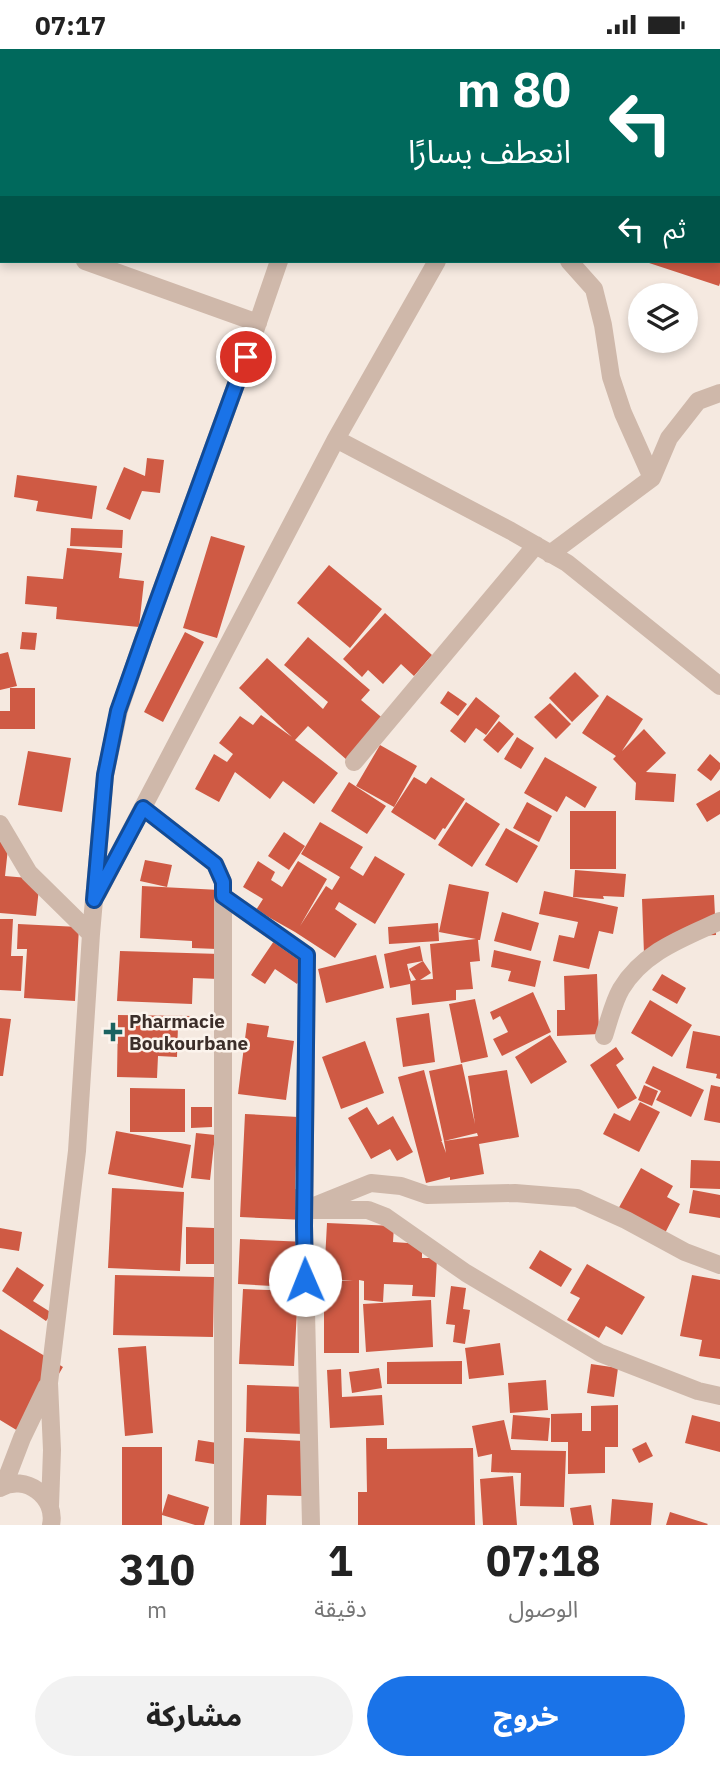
<!DOCTYPE html>
<html lang="ar">
<head>
<meta charset="utf-8">
<style>
	:root { --surface:#fff; --page:#f2f2f2; --text:#222; --muted:#767676; --accent:#1a73e8 }
	body { margin:0; font-family:"IBM Plex Sans","Noto Sans Arabic",sans-serif; background:var(--page); color:var(--text); direction:rtl; height:100vh; display:flex; flex-direction:column; font-size:26px; white-space:nowrap }
	* { box-sizing:border-box; margin:0 }
	p { font-size:23px; color:var(--muted) }
	.icon { flex:none; width:38px; height:38px; fill:none; stroke:currentColor; stroke-width:2; stroke-linecap:round; stroke-linejoin:round }
	.map { position:relative; height:1476px; overflow:hidden; direction:ltr }
	.panel { display:flex; flex-direction:column; background:var(--surface); flex:1 }
	.panel>* { flex:none }
	.hud { position:absolute; left:0px; top:0px; width:721px; height:214px; box-shadow:0 4px 10px #0003; direction:rtl; background:#00695c; color:#fff; overflow:hidden }
	.tools { position:absolute; left:628px; top:234px; display:grid; gap:14px }
	.tools a { display:grid; place-items:center; width:70px; height:70px; border-radius:50%; background:var(--surface); box-shadow:0 4px 10px #0003; font-size:35px }
	.pin { position:absolute; display:grid; place-items:center; width:60px; height:60px; color:#fff; margin:-30px; border:4px solid #fff; border-radius:50%; box-shadow:0 2px 7px #0007 }
	.me { position:absolute; width:77px; margin:-38px; rotate:359deg; stroke-linejoin:round; filter:drop-shadow(0 0 5px #0008) }
	.turn { display:flex; align-items:center; gap:24px; height:147px; padding:0 35px; font-size:32px }
	.turn .icon { width:91px; height:91px; stroke-width:2.5 }
	.turn b { display:block; font-size:49px; line-height:60px }
	.then { display:flex; align-items:center; height:66px; padding:0 35px; background:#0003; gap:14px; font-size:26px }
	.eta { display:flex; justify-content:space-evenly; align-items:center; height:119px; text-align:center }
	.eta b { font-size:42px; font-weight:800; line-height:49px }
	.primary-button { display:flex; gap:14px; margin-top:auto; padding:14px 35px }
	.primary-button a { flex:1; height:80px; border-radius:42px; background:var(--accent); color:#fff; font-size:28px; font-weight:800; line-height:80px; text-align:center }
	.primary-button a+a { background:var(--page); color:var(--text) }
	.status { display:flex; justify-content:space-between; align-items:center; height:49px; padding:0 35px; background:var(--surface); direction:ltr }
	.status svg { height:19px; fill:currentColor }
	.map>svg:first-child { display:block }
</style>
</head>
<body>
<div class="status"><b>07:17</b><svg viewBox="0 0 49 12"><path d="M0 12V9h3v3zM5 12V6h3v6zM10 12V3h3v9zM15 12V0h3v12zM26 1h20v11H26zM47 4h2v5h-2z"/></svg></div>
<div class="map">
<svg width="720" height="1476" viewBox="0 0 720 1476">
	<rect width="100%" height="100%" fill="#f5e9e0"/>
	<path fill="#cf5a44" d="M643 212H720V234L719 237Z
		M147 409 164 411 160 444 142 442 130 471 106 460 124 418 145 427Z
		M17 426 97 437 92 470 36 462 38 452 14 448Z
		M71 479 123 481 122 499 70 497Z
		M211 487 245 497 217 589 183 579Z
		M67 499 122 504 119 529 144 532 139 578 56 570 57 558 25 555 27 527 63 530Z
		M329 516 382 560 350 599 297 554Z
		M385 564 432 606 414 627 401 615 383 635 368 621 362 628 343 610Z
		M22 583 37 584 35 601 20 600Z
		M185 583 204 593 163 673 144 663Z
		M308 588 370 641 361 651 386 672 347 711 308 677 295 691 338 724 314 755 283 732 270 750 235 723 219 753 195 740 214 705 227 713 233 705 219 694 240 667 253 676 261 666 292 688 239 639 267 609 323 660 328 653 284 616Z
		M8 603 17 637 0 641V605Z
		M575 623 599 647 572 673 549 649Z
		M10 639H35V680H0V662H10Z
		M448 642 467 655 458 667 440 654Z
		M607 646 643 670 622 702 644 680 666 704 646 723 676 725 674 753 635 751 636 734 613 710 616 707 582 684Z
		M476 648 500 667 486 686 476 679 465 694 450 682Z
		M550 654 571 675 556 690 534 668Z
		M499 672 514 685 498 704 483 691Z
		M517 688 534 699 521 720 504 710Z
		M380 696 417 717 394 758 356 737Z
		M28 702 71 709 62 763 18 756Z
		M710 705 720 714V720L711 732 697 721Z
		M545 708 597 738 585 759 566 747 557 763 524 744Z
		M414 728 426 735 431 728 465 750 445 780 443 779 435 791 391 763Z
		M349 733 386 757 367 785 331 762Z
		M720 741V765L707 773 696 755Z
		M466 753 500 775 472 818 438 796Z
		M527 753 552 767 539 793 513 779Z
		M570 762H616V820H570Z
		M320 773 363 798 350 819 363 827 375 807 405 825 375 875 339 853 335 860 357 875 335 909 295 883 256 861 263 850 243 838 258 812 275 823 271 831 282 838 298 812 327 830 300 877 326 837 332 841 340 828 301 805Z
		M506 779 538 797 517 834 485 816Z
		M284 783 305 797 289 821 268 807Z
		M0 789 9 790 5 827 40 830 36 867 0 864Z
		M145 811 172 816 167 838 140 832Z
		M575 821 626 825 624 848 603 847 604 850 573 848Z
		M449 835 489 843 480 891H478L480 912 470 913 473 940 456 941V951L412 956 410 935 390 939 384 905 420 897 423 912 407 915 411 932 416 931 409 920 423 912 431 924 420 931 433 930 430 895 476 890 439 883Z
		M142 837 220 841 217 900 192 899V892L140 889Z
		M544 842 618 858 613 885 599 882 589 920 553 912 559 886 574 889 578 873 539 865Z
		M714 846 716 886 669 888 644 905 642 850Z
		M502 863 539 874 531 902 494 892Z
		M0 870H13L11 907H23L21 942 0 941Z
		M438 874 439 892 389 895 388 878Z
		M18 875 79 878 75 952 24 949 27 900H17Z
		M274 892 310 916 297 935 275 920 265 935 251 926Z
		M494 901 541 912 535 938 508 932 511 922 491 918Z
		M120 902 220 905 219 930 193 929 192 955 117 952Z
		M376 906 384 939 326 954 318 920Z
		M597 925 599 985 557 987V961H565L564 927Z
		M662 925 686 939 677 955 652 941Z
		M533 943 551 983 502 1007 493 990 508 983 500 967 493 971 490 963Z
		M475 950 488 1008 461 1014 449 955Z
		M650 951 692 976 672 1008 631 984Z
		M429 964 435 1013 403 1018 396 969Z
		M118 966 193 967V978L178 977 177 1008 158 1007 157 1029 117 1028Z
		M0 969 11 970 3 1027H0Z
		M247 974 269 977 267 988 294 992 286 1051 238 1045Z
		M693 982 720 987V1030L716 1029 717 1025 686 1019Z
		M550 986 567 1013 531 1035 515 1008Z
		M365 992 384 1044 341 1060 322 1008Z
		M616 998 624 1010 616 1016 637 1049 618 1060 590 1016Z
		M462 1015 475 1075 468 1027 507 1021 519 1088 479 1095 484 1125 450 1131V1128L426 1134 398 1028 424 1021 442 1092 441 1093H442L446 1104 444 1092 478 1087 477 1084 444 1092 429 1022Z
		M653 1017 704 1041 691 1068 656 1051 661 1042 645 1034Z
		M644 1036 658 1042 652 1057 638 1051Z
		M711 1036 720 1038V1074L704 1071Z
		M130 1039 185 1040V1083H130Z
		M640 1053 660 1063 639 1103 603 1085 614 1064 630 1072Z
		M191 1058H212V1078L191 1079Z
		M367 1058 378 1076 393 1067 413 1103 397 1112 390 1100 371 1110 348 1069Z
		M245 1065 298 1068 295 1140H308L306 1171 240 1168Z
		M116 1082 191 1096 183 1139 108 1125Z
		M196 1084 215 1086 210 1131 191 1129Z
		M691 1111 720 1112V1140L690 1139Z
		M641 1119 673 1137 667 1148 680 1155 663 1188 617 1162Z
		M112 1139 184 1143 180 1222 108 1219Z
		M693 1141 720 1146V1169L689 1164Z
		M327 1174 394 1177 393 1193 422 1195V1209H437L435 1248 412 1247 413 1236 384 1235 383 1253 364 1251V1232L359 1231V1304H324V1232H353L324 1230Z
		M186 1178 214 1179V1215H186Z
		M0 1179 22 1183 19 1202 0 1199Z
		M240 1190 307 1193 305 1225H272V1237L238 1235Z
		M540 1201 572 1220 561 1238 529 1219Z
		M587 1215 645 1248 622 1286 606 1277 599 1289 567 1271 580 1249 570 1244Z
		M17 1218 44 1236 33 1252 52 1264 46 1272 2 1242Z
		M115 1226 214 1228 213 1288 113 1286Z
		M692 1226 720 1231V1310L699 1307 702 1291 680 1287Z
		M451 1237 466 1239 463 1260 470 1261 465 1295 453 1293 455 1276 446 1275Z
		M243 1240 298 1242 294 1317 239 1315Z
		M431 1251 433 1298 366 1303 363 1255Z
		M0 1280 63 1318 23 1385 0 1371Z
		M500 1294 504 1326 469 1330 465 1299Z
		M146 1297 153 1384 125 1387 118 1299Z
		M462 1312V1335H387V1313Z
		M591 1315 618 1319 614 1348 587 1344Z
		M379 1319 382 1339 352 1344 349 1323Z
		M341 1320 342 1348 382 1346 384 1376 330 1379 327 1321Z
		M546 1331 548 1361 510 1364 508 1334Z
		M247 1336 306 1338 304 1385 246 1383Z
		M618 1356V1398H605V1424L568 1425V1393H551V1365L582 1364V1382H591V1357Z
		M513 1366 550 1369 548 1392 511 1390Z
		M692 1366 720 1373V1403L685 1394Z
		M504 1371 511 1401 566 1402 564 1458 520 1457 521 1424 491 1423 492 1405 478 1408 472 1377Z
		M244 1389 304 1392 302 1447 267 1446 266 1476H240Z
		M366 1389H387V1400L473 1399 475 1476H358V1443H367Z
		M198 1391 217 1394 214 1415 195 1412Z
		M646 1393 653 1407 639 1414 632 1400Z
		M122 1398H162V1465L168 1445 209 1458 204 1476H195L162 1466V1476H122Z
		M513 1427 517 1476H483L480 1430Z
		M612 1450 653 1454 651 1476H610Z
		M591 1456 594 1476H573L570 1459Z
		M670 1463 708 1475 707 1476H666Z"/>
	<g fill="none" stroke-linecap="round" stroke-linejoin="round">
		<path stroke="#cfb8aa" stroke-width="18" d="M338 2V0
			M537 2V0
			M709 2 711 0
			M719 123H720
			M0 181 2 182
			M85 212 258 274
			M569 212 594 240 603 276 611 328 623 364 652 429
			M336 390 511 482 567 514 720 637
			M550 505 652 429 669 389 698 352 720 344
			M354 713 536 496
			M143 759 215 815 223 833V1476
			M0 775 29 824 91 885
			M98 844 336 390 437 212
			M223 847 307 906 304 1177 311 1476
			M604 987C609 972 613 954 621 940 643 903 683 889 720 872
			M314 1157 371 1134 401 1137 427 1146 515 1144 577 1149 626 1171 685 1203 720 1216
			M304 1161H368L386 1168 466 1224 600 1304 698 1342 720 1347
			M4 1436 22 1389 47 1337
			M0 1439C25 1424 57 1448 51 1476
			M50 1457 52 1401 49 1334 77 1102 91 885 105 726 119 661 143 591 246 308 279 212"/>
	</g>
	<g fill="none" stroke-linecap="round" stroke-linejoin="round">
		<defs>
			<path id="route" d="M246 308 143 591 118 662 105 726 94 851 143 759 215 815 223 833V847L307 906 304 1177 305 1231"/>
		</defs>
		<use href="#route" stroke="#114b97" stroke-width="18"/>
		<use href="#route" stroke="#1a73e8" stroke-width="12"/>
	</g>
	<path fill="#1b6260" stroke="#fcf4ed" stroke-width="2.5" d="M109.5 972.5h7v7h7v7h-7v7h-7v-7h-7v-7h7z"/>
	<g text-anchor="middle" dominant-baseline="central" stroke-width="5" stroke-linejoin="round" paint-order="stroke">
		<g font-size="19" font-weight="bold" fill="#3c2e2a" stroke="#fcf4ed" text-anchor="start">
			<text x="129" y="972">Pharmacie<tspan x="129" dy="22">Boukourbane</tspan></text>
		</g>
	</g>
</svg>
<div class="tools">
<a><svg class="icon" aria-label="layers" viewBox="0 0 24 24"><path d="M12 4l9 5-9 5-9-5zM3 14l9 5 9-5"/></svg></a>
</div>
<div class="pin" style="left:246px;top:308px;background:#d93025"><svg class="icon" aria-label="arrive" viewBox="0 0 24 24"><path d="M6 21V4h12l-3 4 3 4H6"/></svg></div>
<svg class="me" style="left:305px;top:1231px" viewBox="-20 -20 40 40"><circle r="19" fill="#fff"/><path d="M0-13L10 11 0 6-10 11z" fill="#1a73e8"/></svg>
<div class="hud">
<div class="turn"><svg class="icon" aria-label="left" viewBox="0 0 24 24"><path d="M17 20v-9H6M10 6l-5 5 5 5"/></svg><div><b>80 m</b>انعطف يسارًا</div></div>
<div class="then">ثم<svg class="icon" aria-label="left" viewBox="0 0 24 24"><path d="M17 20v-9H6M10 6l-5 5 5 5"/></svg></div>
</div>
</div>
<section class="panel">
<div class="eta">
<div><b>07:18</b><p>الوصول</p></div>
<div><b>1</b><p>دقيقة</p></div>
<div><b>310</b><p>m</p></div>
</div>
<div class="primary-button"><a>خروج</a><a>مشاركة</a></div>
</section>
</body>
</html>
